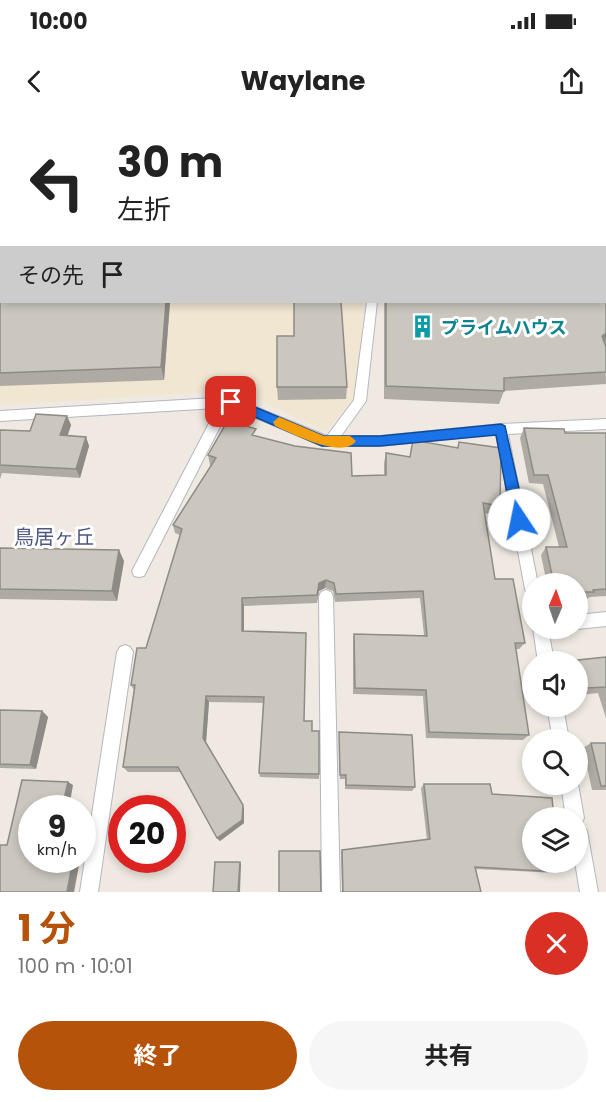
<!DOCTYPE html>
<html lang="ja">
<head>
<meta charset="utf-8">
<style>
	:root { --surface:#fff; --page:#f6f6f6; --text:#222; --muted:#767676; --accent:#b45309 }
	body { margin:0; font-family:Poppins,"Noto Sans JP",sans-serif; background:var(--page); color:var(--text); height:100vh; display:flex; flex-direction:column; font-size:22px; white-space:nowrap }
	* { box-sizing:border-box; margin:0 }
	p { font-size:20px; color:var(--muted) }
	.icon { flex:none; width:33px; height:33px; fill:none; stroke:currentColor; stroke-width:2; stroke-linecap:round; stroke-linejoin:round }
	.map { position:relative; height:772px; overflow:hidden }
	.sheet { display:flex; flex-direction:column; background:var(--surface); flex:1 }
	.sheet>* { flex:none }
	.guide { position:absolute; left:0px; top:0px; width:606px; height:183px; box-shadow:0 3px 9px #0003; background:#fff; color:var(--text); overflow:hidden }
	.needle { width:39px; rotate:2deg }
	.buttons { position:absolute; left:522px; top:453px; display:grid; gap:12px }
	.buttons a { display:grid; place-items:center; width:66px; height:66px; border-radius:50%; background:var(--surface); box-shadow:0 3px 9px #0003; font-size:30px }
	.speed { position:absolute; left:18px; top:675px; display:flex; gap:12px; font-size:30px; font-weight:700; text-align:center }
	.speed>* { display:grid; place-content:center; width:78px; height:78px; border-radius:50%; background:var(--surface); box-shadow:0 3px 9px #0003; line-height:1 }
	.speed small { font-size:15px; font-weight:400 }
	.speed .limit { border:9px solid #d22; background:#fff; color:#111 }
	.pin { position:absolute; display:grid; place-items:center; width:51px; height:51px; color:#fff; margin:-26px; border-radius:12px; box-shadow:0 3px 9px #0006 }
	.me { position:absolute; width:66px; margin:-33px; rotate:349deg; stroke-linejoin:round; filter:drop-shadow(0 0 4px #0008) }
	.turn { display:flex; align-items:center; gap:21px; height:126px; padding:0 18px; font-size:27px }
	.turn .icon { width:78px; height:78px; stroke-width:2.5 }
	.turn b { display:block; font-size:42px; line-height:51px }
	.then { display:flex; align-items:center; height:57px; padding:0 18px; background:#0003; gap:12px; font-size:22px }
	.round { display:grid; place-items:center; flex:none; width:63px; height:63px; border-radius:32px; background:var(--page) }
	.summary { display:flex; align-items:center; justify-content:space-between; height:102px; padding:0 18px }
	h1 { font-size:36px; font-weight:700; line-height:45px; color:var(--accent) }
	.cta { display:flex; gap:12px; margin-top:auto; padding:12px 18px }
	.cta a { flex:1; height:69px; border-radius:36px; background:var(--accent); color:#fff; font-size:24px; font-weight:700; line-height:69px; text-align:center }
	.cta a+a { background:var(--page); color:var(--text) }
	.status { display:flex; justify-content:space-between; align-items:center; height:42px; padding:0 30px; background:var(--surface); direction:ltr }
	.status svg { height:16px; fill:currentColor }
	header { display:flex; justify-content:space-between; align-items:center; height:78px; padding:0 18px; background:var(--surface); font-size:27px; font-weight:700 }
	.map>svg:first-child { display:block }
</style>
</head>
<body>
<div class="status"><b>10:00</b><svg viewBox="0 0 49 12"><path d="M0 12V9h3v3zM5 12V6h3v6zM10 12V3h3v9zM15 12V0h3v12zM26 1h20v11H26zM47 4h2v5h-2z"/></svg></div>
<header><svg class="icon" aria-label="back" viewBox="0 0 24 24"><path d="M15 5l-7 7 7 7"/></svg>Waylane<svg class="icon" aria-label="share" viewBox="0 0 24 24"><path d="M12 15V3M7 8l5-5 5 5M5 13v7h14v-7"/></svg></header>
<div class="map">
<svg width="606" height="772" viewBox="0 0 606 772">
	<rect width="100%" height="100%" fill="#efe9e1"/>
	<path fill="#f0e6d1" d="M0 0 341 1 2 2V182H364L356 278 325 311 239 270 0 285Z"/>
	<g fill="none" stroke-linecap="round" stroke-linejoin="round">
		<defs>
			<path id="lane" d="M367 182H377L366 281 341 316H380L501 304 606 299V309L508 314 538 464H532V475L527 474 525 469 496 314 380 326H322L230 287 144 456 139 457 134 456 132 451 217 288 0 301V291L231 277 327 316 354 280Z
				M326 470 331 472 333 477 340 772H322L319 477 321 472Z
				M606 492V506L578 509 577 508 578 495Z
				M533 508H548L554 542H538Z
				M125 525 130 527 133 532 98 772H80L117 532 120 527Z
				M547 586H563L569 620H553Z
				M561 664H578L584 698 581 704 587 711 598 772H580L575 742H578V698H566Z"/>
		</defs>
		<use href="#lane" stroke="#b4b7c1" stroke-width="2"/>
		<use href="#lane" fill="#fff" fill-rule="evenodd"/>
	</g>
	<path fill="#afaba4" d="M83 0H606V225H605L606 264 504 271 499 284 384 279V182H604V2H83Z
		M0 36H2V106H0Z
		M0 131 2 182H170L164 260 0 266Z
		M294 216 347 267 346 279 278 280 277 267Z
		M67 296 71 305 67 316 86 317 89 326 80 358 2 353 0 359V310L30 311Z
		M524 308 565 313H606V476L590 477 587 479H578V464H547L541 435 546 427H559L543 364 529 363 520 318Z
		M257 316 352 356 384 355V343L386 333 409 337 457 328 459 322 500 386 495 395 484 393 495 459 525 523 519 529H516L529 615 523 620 426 618 423 576 353 574V521L354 514 424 515 420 478 335 482 333 471 325 468 319 471 317 483 244 486V511L304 601 312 611 319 654V659L260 657 259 653 263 583 209 582 206 622 244 689V703L220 721 217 718 180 652H128L123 647 134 570 131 565 146 528 180 415 175 413 173 405 211 345H210L208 335Z
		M0 428 124 441 117 481 0 479Z
		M606 537V598L598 573 579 575 578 569V542H576L578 540Z
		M0 590 42 591 48 597 36 649 0 648Z
		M339 612 415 667 412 671 345 669V659H340L339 617Z
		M591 623H606V670H592L583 628Z
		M424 664 492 674 561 752 555 753 476 749 342 772 341 732 342 730 427 720 421 668Z"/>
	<path fill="#8e8b86" d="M166 182H170L164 260 161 247Z
		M606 213V219L604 224 602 216Z
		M67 296 71 305 65 324 60 315Z
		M86 317 89 326 80 358 76 349Z
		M119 430 124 441 117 481 112 471Z
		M326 460 325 468 319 471 317 483 319 463Z
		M242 478 244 486V518L242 511Z
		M206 576 209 582 206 623 203 618Z
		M42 591 48 597 36 649 30 645Z
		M68 662 73 665 69 688H62Z
		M243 685 244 689V703L220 721 217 718Z
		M73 740H80L74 772H67Z
		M240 742 241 744 240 772H238Z"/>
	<path fill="#cbc7bf" stroke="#8e8b86" stroke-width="1.5" d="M83 0H294V2H83Z
		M354 0H606V213L602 216 606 227V252L504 258V271L386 266V182H604V2H355Z
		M0 36H2V82L0 87Z
		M0 131H2V182H166L161 247 0 253Z
		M294 182H341L347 267H277V216H294Z
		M36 294 67 296 60 315 86 317 76 349 0 345V310L30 311Z
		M228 300 256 309 252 315 295 326 351 333 352 356 386 355V333L410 337 413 320 458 328 459 322 501 328 500 386 483 383 495 459H513L525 523H515L529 615 429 612 426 570 355 568 354 514 427 516 423 471 336 474 334 463 326 460 319 463 317 475 242 478V511L306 513 304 601H312V611H319V654L259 653 264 577 206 576 203 618 243 685 242 700 217 718 178 647H123L135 565H131L137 528H146L182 409 173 405 216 338 208 335Z
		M524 308 564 309 565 313H606V469L593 470 594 472H578V464H554L546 427H567L548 355H534Z
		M0 428 119 430 112 471 0 469Z
		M606 537V567L587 568 578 540Z
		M0 590 42 591 30 645 0 644Z
		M339 612 412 615 415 667 346 665V655H340Z
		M591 623H606V666H601Z
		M22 660 68 662 62 688H32V740H73L67 772H0V725H7Z
		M424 664H490L492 674 552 678 554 698H532V742H560L561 752 475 747 481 772H342L343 771 342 730 430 719Z
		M279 731H320L321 772H279Z
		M215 742H240L238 772H213Z"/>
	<path fill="#1a73e8" stroke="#114b97" stroke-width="1.5" d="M231 277 324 316H380L501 304 505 306 526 400 524 405H514L512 400 496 315 380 326H322L227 285 225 282Z"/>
	<path fill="#f59e0b" d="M279 297 324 316H350L356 321C343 340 291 313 275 306L273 302Z"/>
	<defs>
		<symbol id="building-bare" viewBox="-9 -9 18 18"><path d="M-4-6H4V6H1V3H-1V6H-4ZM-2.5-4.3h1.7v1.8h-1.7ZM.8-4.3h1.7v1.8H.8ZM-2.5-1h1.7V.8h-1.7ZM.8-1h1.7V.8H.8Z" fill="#0f9aa8" stroke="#fff" stroke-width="2.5" paint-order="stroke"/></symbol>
	</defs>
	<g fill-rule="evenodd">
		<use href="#building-bare" x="406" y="190" width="33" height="33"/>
	</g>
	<g text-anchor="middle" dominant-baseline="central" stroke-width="6" stroke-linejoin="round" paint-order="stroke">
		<g font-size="18" font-weight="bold" fill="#0d838f" stroke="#fff" text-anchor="start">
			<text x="441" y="207">プライムハウス</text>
		</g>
		<g font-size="20" fill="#4d5680" stroke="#fff">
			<text x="54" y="417">鳥居ヶ丘</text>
		</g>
	</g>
</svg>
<div class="buttons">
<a><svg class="needle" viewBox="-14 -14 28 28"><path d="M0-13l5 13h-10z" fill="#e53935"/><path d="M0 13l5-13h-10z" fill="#767676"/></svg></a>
<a><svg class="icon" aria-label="sound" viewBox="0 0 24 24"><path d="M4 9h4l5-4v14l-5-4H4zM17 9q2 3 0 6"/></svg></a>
<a><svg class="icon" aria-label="search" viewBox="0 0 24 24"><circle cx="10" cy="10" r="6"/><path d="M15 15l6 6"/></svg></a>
<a><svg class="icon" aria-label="layers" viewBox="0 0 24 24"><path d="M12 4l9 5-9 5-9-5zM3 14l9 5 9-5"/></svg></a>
</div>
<div class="speed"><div>9<small>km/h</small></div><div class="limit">20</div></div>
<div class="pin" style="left:231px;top:282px;background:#d93025"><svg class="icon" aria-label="arrive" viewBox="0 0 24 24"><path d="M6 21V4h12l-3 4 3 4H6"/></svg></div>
<svg class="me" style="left:519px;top:400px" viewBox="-20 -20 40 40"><circle r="19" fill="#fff"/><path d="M0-13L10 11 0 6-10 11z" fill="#1a73e8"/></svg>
<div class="guide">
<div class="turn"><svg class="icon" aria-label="left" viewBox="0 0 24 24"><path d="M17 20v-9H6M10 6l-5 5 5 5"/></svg><div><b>30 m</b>左折</div></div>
<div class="then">その先<svg class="icon" aria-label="arrive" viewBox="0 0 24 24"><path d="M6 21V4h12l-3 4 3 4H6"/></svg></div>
</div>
</div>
<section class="sheet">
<div class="summary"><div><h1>1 分</h1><p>100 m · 10:01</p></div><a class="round" style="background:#d93025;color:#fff"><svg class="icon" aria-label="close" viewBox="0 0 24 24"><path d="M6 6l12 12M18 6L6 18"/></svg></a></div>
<div class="cta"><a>終了</a><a>共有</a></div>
</section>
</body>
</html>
